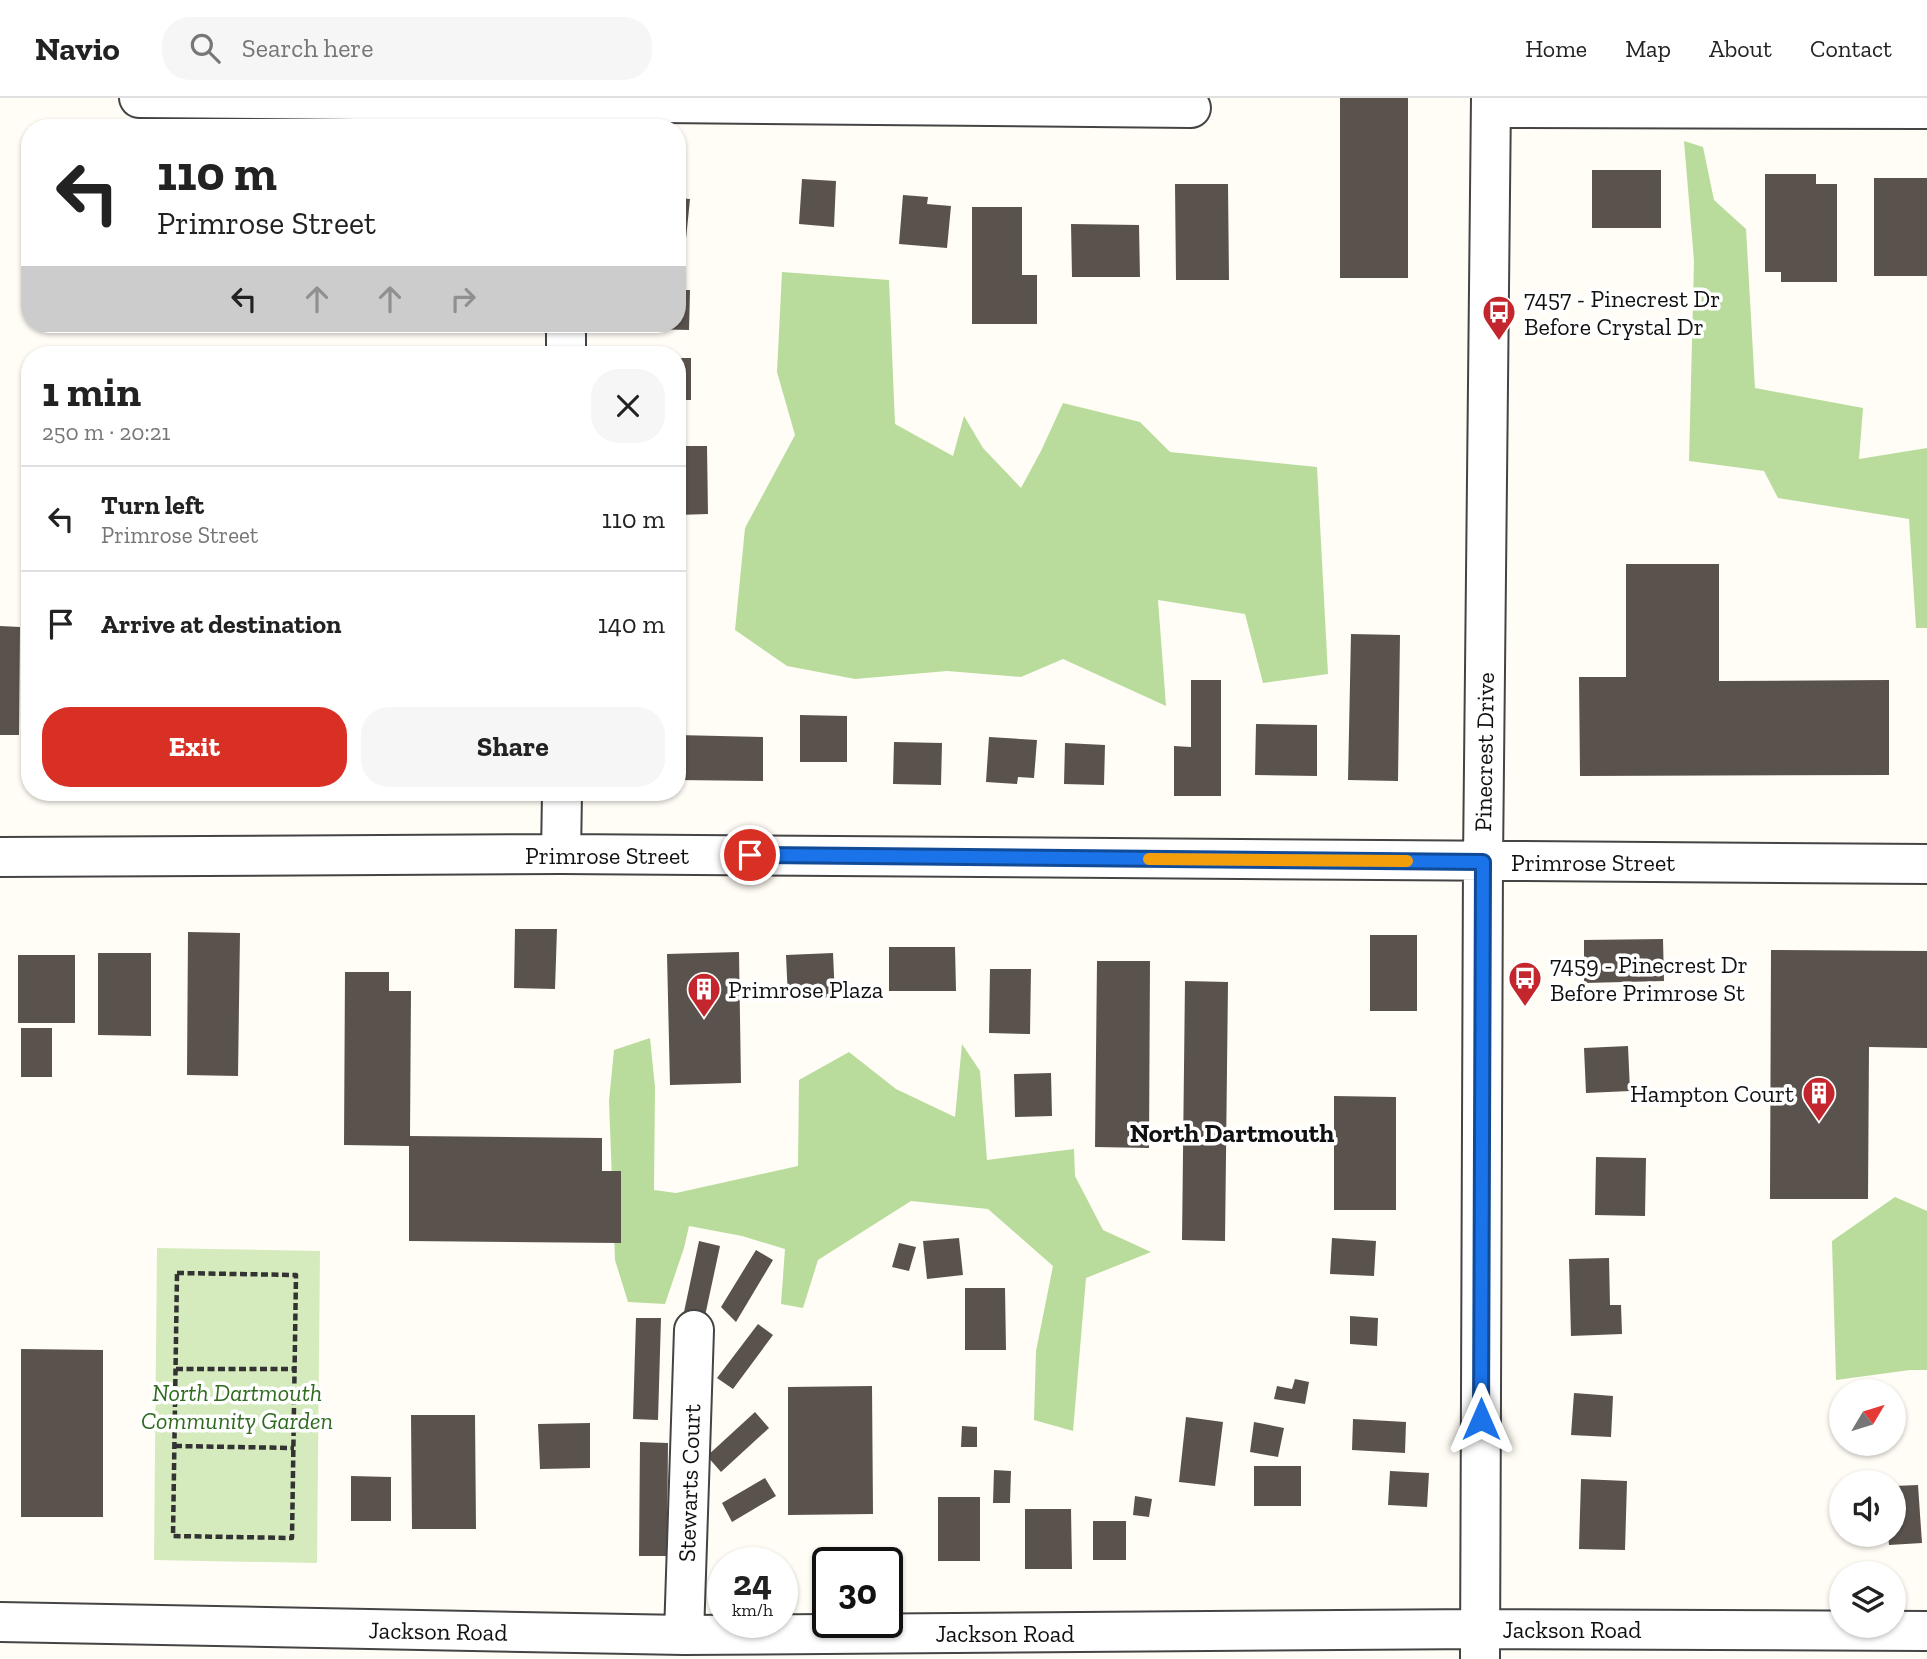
<!DOCTYPE html>
<html lang="en">
<head>
<meta charset="utf-8">
<style>
	:root { --surface:#fff; --page:#f6f6f6; --text:#222; --muted:#767676; --line:#e0e0e0; --accent:#d93025 }
	body { margin:0; font-family:"Zilla Slab",serif; background:var(--page); color:var(--text); height:100vh; display:flex; flex-direction:column; font-size:26px; white-space:nowrap }
	* { box-sizing:border-box; margin:0 }
	p { font-size:23px; color:var(--muted) }
	.icon { flex:none; width:38px; height:38px; fill:none; stroke:currentColor; stroke-width:2; stroke-linecap:round; stroke-linejoin:round }
	.map { position:relative; flex:1; overflow:hidden }
	.side { position:absolute; left:21px; top:248px; width:665px; height:455px; display:flex; flex-direction:column; background:var(--surface); border-radius:28px; box-shadow:0 2px 5px #0004 }
	.side>* { flex:none }
	.banner { position:absolute; left:21px; top:21px; width:665px; height:214px; border-radius:28px; box-shadow:0 2px 5px #0004; background:#fff; color:var(--text); overflow:hidden }
	.needle { width:46px; rotate:52deg }
	.tools { position:absolute; left:1829px; top:1281px; display:grid; gap:14px }
	.tools a { display:grid; place-items:center; width:77px; height:77px; border-radius:50%; background:var(--surface); box-shadow:0 2px 5px #0004; font-size:35px }
	.speed { position:absolute; left:707px; top:1449px; display:flex; gap:14px; font-size:35px; font-weight:700; text-align:center }
	.speed>* { display:grid; place-content:center; width:91px; height:91px; border-radius:50%; background:var(--surface); box-shadow:0 2px 5px #0004; line-height:1 }
	.speed small { font-size:18px; font-weight:400 }
	.speed .limit { border:4px solid #111; border-radius:10px; background:#fff; color:#111 }
	.pin { position:absolute; display:grid; place-items:center; width:60px; height:60px; color:#fff; margin:-30px; border:4px solid #fff; border-radius:50%; box-shadow:0 2px 7px #0007 }
	.me { position:absolute; width:77px; margin:-38px; rotate:0deg; stroke-linejoin:round; filter:drop-shadow(0 0 5px #0008) }
	.turn { display:flex; align-items:center; gap:24px; height:147px; padding:0 21px; font-size:32px }
	.turn .icon { width:91px; height:91px; stroke-width:2.5 }
	.turn b { display:block; font-size:49px; line-height:60px }
	.lanes { display:flex; align-items:center; height:66px; padding:0 21px; background:#0003; justify-content:center; gap:35px; direction:ltr }
	.lanes .off { opacity:.35 }
	.round { display:grid; place-items:center; flex:none; width:74px; height:74px; border-radius:28px; background:var(--page) }
	.head { display:flex; align-items:center; justify-content:space-between; height:119px; padding:0 21px }
	h1 { font-size:42px; font-weight:800; line-height:52px }
	.button { display:flex; gap:14px; margin-top:auto; padding:14px 21px }
	.button a { flex:1; height:80px; border-radius:28px; background:var(--accent); color:#fff; font-size:28px; font-weight:800; line-height:80px; text-align:center }
	.button a+a { background:var(--page); color:var(--text) }
	ul { padding:0; list-style:none }
	li { display:flex; align-items:center; gap:21px; height:105px; padding:0 21px; border-top:2px solid var(--line) }
	li div { flex:1 }
	li b { display:block; font-size:26px }
	li em { font-style:normal }
	header { display:flex; align-items:center; gap:42px; box-sizing:border-box; height:98px; padding:0 35px; background:var(--surface); border-bottom:2px solid var(--line) }
	header strong { font-size:33px }
	nav { display:flex; gap:38px; margin-inline-start:auto; font-size:24px }
	.search { width:490px; height:63px; background:var(--page); display:flex; align-items:center; gap:18px; box-sizing:border-box; padding:0 24px; border-radius:28px; color:var(--muted); font-size:26px }
	.map>svg:first-child { display:block }
</style>
</head>
<body>
<header>
<strong>Navio</strong>
<div class="search"><svg class="icon" aria-label="search" viewBox="0 0 24 24"><circle cx="10" cy="10" r="6"/><path d="M15 15l6 6"/></svg>Search here</div>
<nav><a>Home</a><a>Map</a><a>About</a><a>Contact</a></nav>
</header>
<div class="map">
<svg width="1927" height="1561" viewBox="0 0 1927 1561">
	<rect width="100%" height="100%" fill="#fffdf5"/>
	<path fill="#d5ebbd" d="M157 1150 320 1153 317 1465 154 1462Z"/>
	<path fill="#b9dc9c" d="M1684 43 1703 49 1714 102 1746 131 1755 290 1863 310 1859 361 1927 350V530H1916L1909 421 1778 400 1764 373 1689 363 1694 163Z
		M782 174 889 182 895 326 953 358 964 318 983 350 1021 390 1041 353 1063 305 1140 324 1170 354 1317 369 1328 576 1263 585 1245 516 1158 502 1166 608 1063 561 1021 579 947 573 855 581 787 568 735 532 745 430 795 337 777 274Z
		M650 940 655 989 654 1092 676 1095 798 1068 799 982 849 954 896 991 955 1019 962 946 980 973 987 1062 1074 1051 1075 1078 1103 1132 1151 1154 1086 1180 1073 1333 1034 1322 1036 1253 1053 1168 988 1111 911 1103 818 1162 803 1210 781 1206 785 1151 742 1138 689 1128 684 1150 665 1206 628 1204 615 1162 609 1003 614 952Z
		M1895 1099 1927 1113V1272H1910L1836 1282 1832 1143Z"/>
	<path fill="#5a524d" d="M1340 0H1408V180H1340Z
		M1592 72H1661V130H1592Z
		M1765 76H1816V86H1837V184H1781V174H1765Z
		M1874 80H1927V178H1874Z
		M802 81 836 83 834 129 799 126Z
		M1175 86H1228L1229 182H1176Z
		M903 97 928 99 927 106 951 108 947 150 899 146Z
		M677 100 690 101 686 141 677 140Z
		M972 109H1022V177H1037V226H972Z
		M1071 126 1139 127 1140 179H1072Z
		M677 192H690L689 232 647 231V226H677Z
		M677 260H691V302H677Z
		M677 348H707L708 416 677 417Z
		M1626 466H1719V583L1889 582V677L1580 678 1579 579H1626Z
		M0 528 20 529 19 637H0Z
		M677 536H679L682 595H677Z
		M1351 536 1400 537 1398 683 1348 682Z
		M1191 582H1221V698H1174V648L1191 649Z
		M800 617 847 618V664H800Z
		M1256 626 1317 627V678L1255 677Z
		M677 637 763 639V683L677 682Z
		M989 639 1037 642 1034 680 1018 679 1017 686 986 684Z
		M894 644 942 645 941 687 893 686Z
		M1065 645 1105 647 1104 687 1064 686Z
		M515 831H557L555 891 514 890Z
		M188 834 240 835 238 978 187 977Z
		M1370 837H1417V913H1370Z
		M1663 841 1664 883 1584 885V842Z
		M889 849H955L956 893H889Z
		M1771 852 1927 853V950L1869 949 1868 1101H1770Z
		M739 854 741 985 670 987 667 856Z
		M98 855H151V938L98 937Z
		M833 855 835 899 788 901 786 857Z
		M18 857H75V925H18Z
		M1097 863H1150L1149 1050 1095 1049Z
		M990 871H1031L1030 936 989 935Z
		M345 874H389V893H411L410 1038 602 1040V1073H621V1145L409 1143V1048L344 1047Z
		M1185 883 1228 884 1225 1143 1182 1142Z
		M21 930H52V979H21Z
		M1628 948 1630 993 1586 995 1584 950Z
		M1051 975 1052 1018 1015 1019 1014 976Z
		M1334 998 1396 999V1112H1334Z
		M1596 1059 1646 1060 1645 1118 1595 1117Z
		M959 1140 963 1177 927 1181 923 1143Z
		M1332 1140 1376 1143 1374 1178 1330 1176Z
		M699 1143 720 1148 705 1218 684 1214Z
		M899 1145 916 1149 909 1173 892 1169Z
		M756 1152 773 1162 736 1224 721 1209Z
		M1609 1160 1610 1207H1621L1622 1236 1571 1238 1569 1161Z
		M965 1190H1005L1006 1252H965Z
		M1350 1218 1378 1220 1377 1248 1350 1246Z
		M636 1220H661L658 1322 633 1321Z
		M758 1226 773 1237 733 1291 717 1280Z
		M21 1251 103 1252V1419H21Z
		M1295 1281 1309 1284 1305 1306 1274 1301 1277 1288 1292 1291Z
		M872 1288 873 1416 788 1417V1289Z
		M1574 1295 1613 1298 1611 1339 1571 1337Z
		M755 1314 769 1330 721 1374 707 1358Z
		M411 1317H475L476 1431H412Z
		M1186 1319 1223 1324 1215 1388 1179 1384Z
		M1353 1321 1406 1324 1405 1355 1352 1352Z
		M1254 1324 1284 1330 1278 1359 1250 1354Z
		M590 1325V1370L540 1371 538 1326Z
		M962 1328 977 1329V1349H961Z
		M640 1344 668 1345 667 1458H639Z
		M1254 1368H1301V1408H1254Z
		M994 1372 1011 1373 1010 1405H993Z
		M1390 1373 1429 1375 1427 1409 1388 1407Z
		M351 1378 391 1379V1423H351Z
		M765 1380 776 1398 732 1424 722 1405Z
		M1581 1381 1627 1383 1625 1452 1579 1451Z
		M1918 1387 1922 1445 1889 1447 1888 1437H1894V1388Z
		M1135 1398 1152 1401 1149 1419 1133 1417Z
		M938 1399H980V1463H938Z
		M1025 1411H1071L1072 1471H1025Z
		M1093 1423H1126V1462H1093Z"/>
	<g fill="none" stroke-linecap="round" stroke-linejoin="round">
		<defs>
			<path id="minor" d="M139 0 1191 10
				M1491 10 1927 11
				M566 257V226
				M561 756 562 695
				M0 759 561 756 1927 766
				M0 1524 684 1537 1480 1531 1927 1533
				M684 1537 694 1232
				M1480 1561 1483 763 1491 0"/>
		</defs>
		<use href="#minor" stroke="#444" stroke-width="42"/>
		<path stroke="#333" stroke-width="4.5" stroke-dasharray="7 3.5" stroke-linecap="butt" d="M177 1175 296 1177 292 1440 173 1438Z
			M176 1271H295
			M175 1348 294 1350"/>
		<use href="#minor" stroke="#fff" stroke-width="38"/>
	</g>
	<g fill="none" stroke-linecap="round" stroke-linejoin="round">
		<defs>
			<path id="route" d="M750 757 1483 764 1481 1321"/>
		</defs>
		<use href="#route" stroke="#114b97" stroke-width="18"/>
		<use href="#route" stroke="#1a73e8" stroke-width="12"/>
		<path stroke="#f59e0b" stroke-width="12" d="M1149 761 1407 763"/>
	</g>
	<defs>
		<symbol id="bus-pin" viewBox="-11 -11 22 30"><path d="M0 17L-7.5 6A9.5 9.5 0 1 1 7.5 6Z" fill="#c4262e" stroke="#fff"/><path d="M-5-6H5V4H4V6H2V4H-2V6H-4V4H-5ZM-3.5-4V0h7V-4ZM-3.5 1.2v1.5H-2V1.2ZM2 1.2v1.5H3.5V1.2Z" fill="#fff"/></symbol>
		<symbol id="building-pin" viewBox="-11 -11 22 30"><path d="M0 17L-7.5 6A9.5 9.5 0 1 1 7.5 6Z" fill="#c4262e" stroke="#fff"/><path d="M-4-6H4V6H1V3H-1V6H-4ZM-2.5-4.3h1.7v1.8h-1.7ZM.8-4.3h1.7v1.8H.8ZM-2.5-1h1.7V.8h-1.7ZM.8-1h1.7V.8H.8Z" fill="#fff"/></symbol>
	</defs>
	<g fill-rule="evenodd">
		<use href="#bus-pin" x="1480" y="195" width="38" height="52"/>
		<use href="#bus-pin" x="1506" y="861" width="38" height="52"/>
		<use href="#building-pin" x="685" y="872" width="38" height="52"/>
		<use href="#building-pin" x="1800" y="976" width="38" height="52"/>
	</g>
	<g text-anchor="middle" dominant-baseline="central" stroke-width="7" stroke-linejoin="round" paint-order="stroke">
		<g font-size="24" fill="#111" stroke="#fff" text-anchor="start">
			<text x="1524" y="200">7457 - Pinecrest Dr<tspan x="1524" dy="28">Before Crystal Dr</tspan></text>
			<text x="1550" y="866">7459 - Pinecrest Dr<tspan x="1550" dy="28">Before Primrose St</tspan></text>
			<text x="728" y="891">Primrose Plaza</text>
			<text x="1794" y="995" text-anchor="end">Hampton Court</text>
		</g>
		<g font-size="24" fill="#111" stroke="#fff">
			<text transform="translate(1484 654) rotate(-89)">Pinecrest Drive</text>
			<text x="607" y="757">Primrose Street</text>
			<text x="1593" y="764">Primrose Street</text>
			<text transform="translate(689 1385) rotate(-88)">Stewarts Court</text>
			<text x="1572" y="1531">Jackson Road</text>
			<text transform="translate(438 1533) rotate(1)">Jackson Road</text>
			<text x="1005" y="1535">Jackson Road</text>
		</g>
		<g font-size="24" font-style="italic" fill="#2f6b1f" stroke="#fff">
			<text x="237" y="1294">North Dartmouth<tspan x="237" dy="28">Community Garden</tspan></text>
		</g>
		<g font-size="26" font-weight="bold" fill="#111" stroke="#fff">
			<text x="1232" y="1035">North Dartmouth</text>
		</g>
	</g>
</svg>
<div class="tools">
<a><svg class="needle" viewBox="-14 -14 28 28"><path d="M0-13l5 13h-10z" fill="#e53935"/><path d="M0 13l5-13h-10z" fill="#767676"/></svg></a>
<a><svg class="icon" aria-label="sound" viewBox="0 0 24 24"><path d="M4 9h4l5-4v14l-5-4H4zM17 9q2 3 0 6"/></svg></a>
<a><svg class="icon" aria-label="layers" viewBox="0 0 24 24"><path d="M12 4l9 5-9 5-9-5zM3 14l9 5 9-5"/></svg></a>
</div>
<div class="speed"><div>24<small>km/h</small></div><div class="limit">30</div></div>
<div class="pin" style="left:750px;top:757px;background:#d93025"><svg class="icon" aria-label="arrive" viewBox="0 0 24 24"><path d="M6 21V4h12l-3 4 3 4H6"/></svg></div>
<svg class="me" style="left:1481px;top:1321px" viewBox="-20 -20 40 40"><path d="M0-17L14 15 0 8-14 15z" fill="#1a73e8" stroke="#fff" stroke-width="4"/></svg>
<div class="banner">
<div class="turn"><svg class="icon" aria-label="left" viewBox="0 0 24 24"><path d="M17 20v-9H6M10 6l-5 5 5 5"/></svg><div><b>110 m</b>Primrose Street</div></div>
<div class="lanes"><svg class="icon" aria-label="left" viewBox="0 0 24 24"><path d="M17 20v-9H6M10 6l-5 5 5 5"/></svg><svg class="icon off" aria-label="ahead" viewBox="0 0 24 24"><path d="M12 20V5M6 11l6-6 6 6"/></svg><svg class="icon off" aria-label="ahead" viewBox="0 0 24 24"><path d="M12 20V5M6 11l6-6 6 6"/></svg><svg class="icon off" aria-label="right" viewBox="0 0 24 24"><path d="M7 20v-9h11M14 6l5 5-5 5"/></svg></div>
</div>
<section class="side">
<div class="head"><div><h1>1 min</h1><p>250 m · 20:21</p></div><a class="round"><svg class="icon" aria-label="close" viewBox="0 0 24 24"><path d="M6 6l12 12M18 6L6 18"/></svg></a></div>
<ul>
<li><svg class="icon" aria-label="left" viewBox="0 0 24 24"><path d="M17 20v-9H6M10 6l-5 5 5 5"/></svg><div><b>Turn left</b><p>Primrose Street</p></div><em>110 m</em></li>
<li><svg class="icon" aria-label="arrive" viewBox="0 0 24 24"><path d="M6 21V4h12l-3 4 3 4H6"/></svg><div><b>Arrive at destination</b></div><em>140 m</em></li>
</ul>
<div class="button"><a>Exit</a><a>Share</a></div>
</section>
</div>
</body>
</html>
